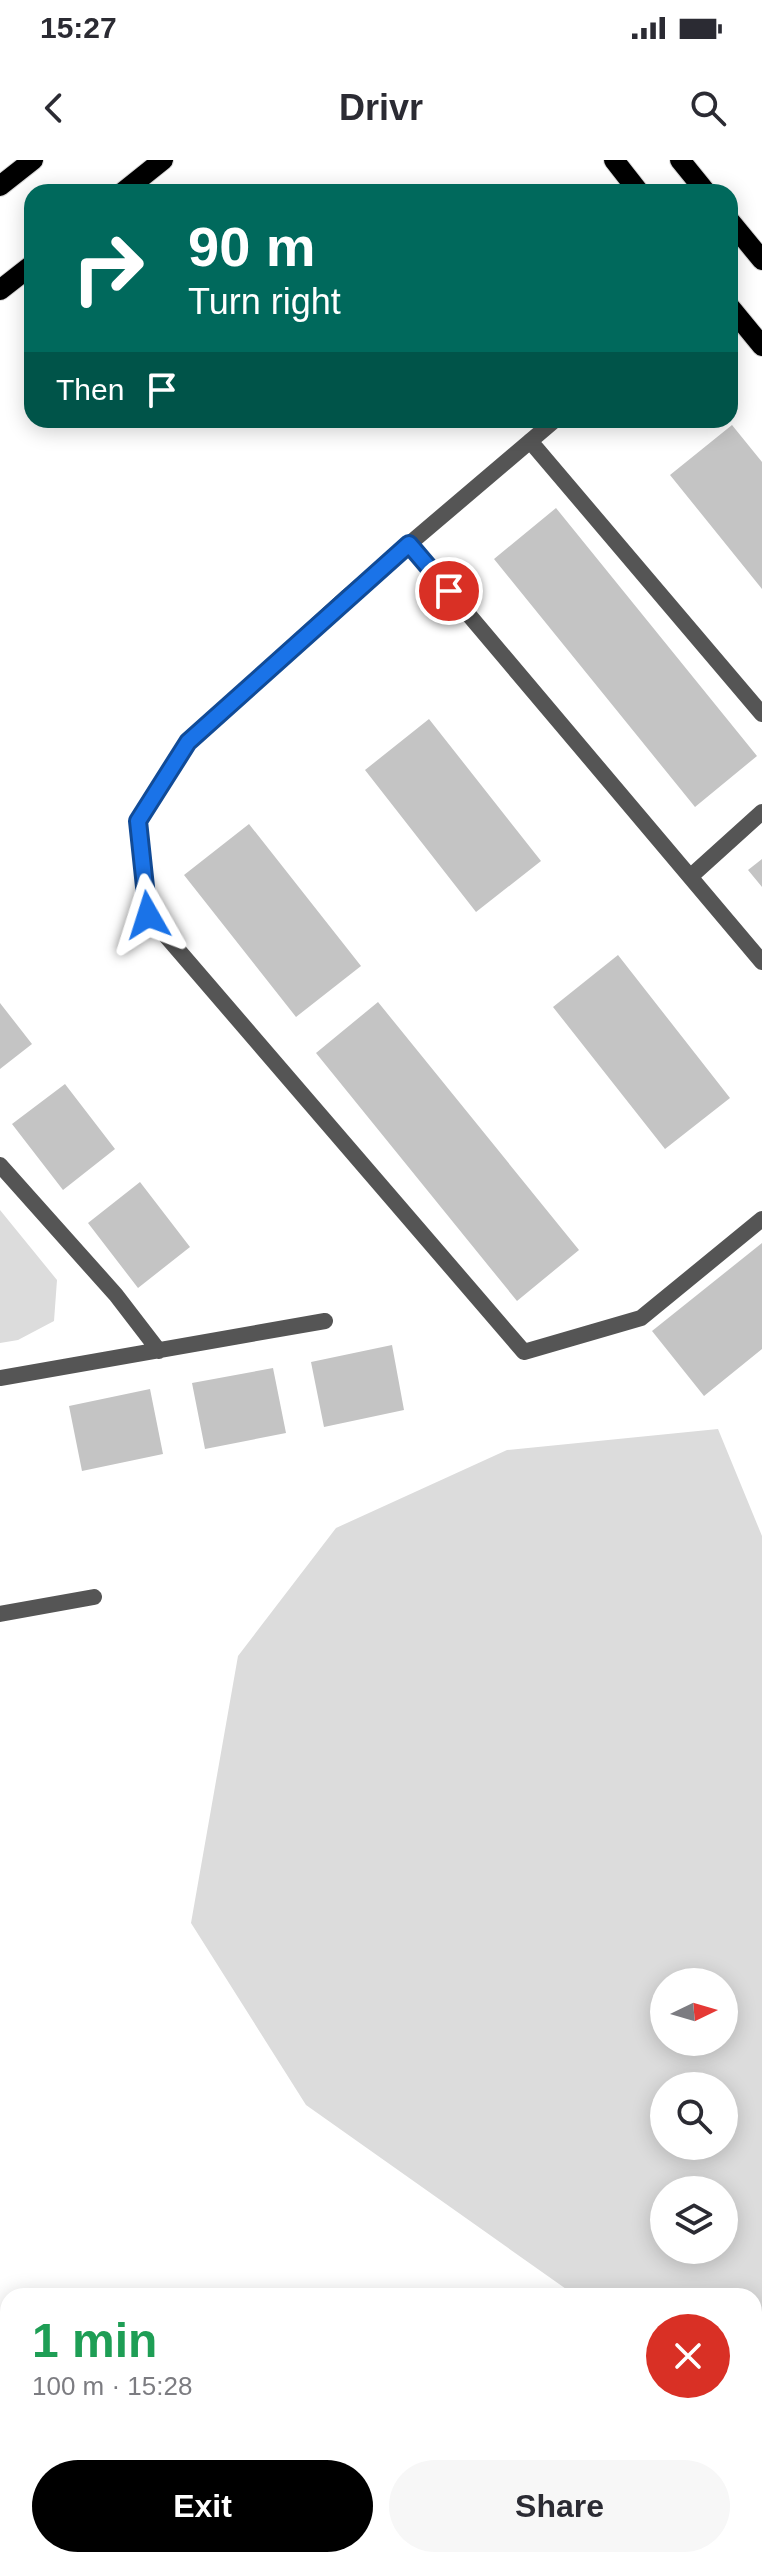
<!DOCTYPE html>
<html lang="en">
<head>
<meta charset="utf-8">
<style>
	:root { --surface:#fff; --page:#f7f7f7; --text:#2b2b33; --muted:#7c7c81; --accent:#000 }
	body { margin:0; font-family:Helvetica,sans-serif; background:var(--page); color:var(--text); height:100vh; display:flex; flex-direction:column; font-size:30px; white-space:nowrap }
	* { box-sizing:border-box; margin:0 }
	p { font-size:26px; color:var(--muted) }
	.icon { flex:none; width:44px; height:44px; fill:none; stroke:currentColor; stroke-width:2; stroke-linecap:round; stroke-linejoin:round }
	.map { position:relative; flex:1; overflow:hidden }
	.drawer { position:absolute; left:0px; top:2128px; width:762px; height:280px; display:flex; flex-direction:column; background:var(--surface); border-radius:24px 24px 0 0; box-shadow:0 4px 20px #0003 }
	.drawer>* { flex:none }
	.guide { position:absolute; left:24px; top:24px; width:714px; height:244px; border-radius:24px; box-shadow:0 4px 20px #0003; background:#00695c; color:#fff; overflow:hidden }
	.needle { width:52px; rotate:85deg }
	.fabs { position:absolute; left:650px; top:1808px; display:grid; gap:16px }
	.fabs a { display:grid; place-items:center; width:88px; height:88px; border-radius:50%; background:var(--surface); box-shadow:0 4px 20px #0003; font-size:40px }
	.pin { position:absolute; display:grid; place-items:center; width:68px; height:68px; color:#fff; margin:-34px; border:4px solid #fff; border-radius:50%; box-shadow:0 2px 8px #0007 }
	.me { position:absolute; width:88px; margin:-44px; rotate:354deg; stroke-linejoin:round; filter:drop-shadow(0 0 6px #0008) }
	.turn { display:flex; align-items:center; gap:28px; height:168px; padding:0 32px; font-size:36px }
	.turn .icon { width:104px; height:104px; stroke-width:2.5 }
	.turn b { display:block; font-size:56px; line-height:68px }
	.then { display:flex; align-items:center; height:76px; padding:0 32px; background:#0003; gap:16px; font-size:30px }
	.round { display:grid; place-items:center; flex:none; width:84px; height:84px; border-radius:42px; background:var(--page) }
	.overview { display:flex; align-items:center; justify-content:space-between; height:136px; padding:0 32px }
	h1 { font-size:48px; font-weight:800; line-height:60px; color:#1e9e55 }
	.cta { display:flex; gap:16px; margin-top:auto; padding:16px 32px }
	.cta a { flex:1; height:92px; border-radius:48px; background:var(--accent); color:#fff; font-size:32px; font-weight:800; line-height:92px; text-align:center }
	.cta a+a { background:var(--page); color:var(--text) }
	.status { display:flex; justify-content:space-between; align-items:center; height:56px; padding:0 40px; background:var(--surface); direction:ltr }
	.status svg { height:22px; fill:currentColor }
	header { display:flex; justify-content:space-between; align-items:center; height:104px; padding:0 32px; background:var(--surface); font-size:36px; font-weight:800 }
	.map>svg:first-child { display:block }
</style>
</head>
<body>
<div class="status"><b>15:27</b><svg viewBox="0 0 49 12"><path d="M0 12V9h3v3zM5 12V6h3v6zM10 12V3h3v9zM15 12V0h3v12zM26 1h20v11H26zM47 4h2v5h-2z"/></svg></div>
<header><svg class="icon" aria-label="back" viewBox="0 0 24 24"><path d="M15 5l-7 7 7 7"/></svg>Drivr<svg class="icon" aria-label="search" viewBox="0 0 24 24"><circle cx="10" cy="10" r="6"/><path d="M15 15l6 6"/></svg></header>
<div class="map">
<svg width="762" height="2408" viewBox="0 0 762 2408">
	<rect width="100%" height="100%" fill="#fff"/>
	<path fill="#dcdcdc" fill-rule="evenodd" d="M0 1050 57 1120 54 1161 18 1180 0 1183Z
		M718 1269 762 1376V2268L754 2262V2136H576L306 1945 191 1763 238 1496 336 1368 507 1290ZM664 1822H724V1882H664ZM664 1926H724V1986H664ZM664 2030H724V2090H664Z"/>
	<path fill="#c4c4c4" d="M732 265 762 302V429L670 315Z
		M556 348 757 596 695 647 494 399Z
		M429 559 541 701 476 752 365 610Z
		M249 664 361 806 296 857 184 715Z
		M762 699V727L748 710Z
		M618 795 730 938 665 989 553 847Z
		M378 842 579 1090 517 1141 316 893Z
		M0 843 32 884 0 909Z
		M65 924 115 989 63 1030 12 964Z
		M140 1022 190 1087 138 1128 88 1063Z
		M762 1083V1189L704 1236 652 1171Z
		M392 1185 404 1250 324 1267 311 1202Z
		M273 1208 286 1273 205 1289 192 1223Z
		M150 1229 163 1294 82 1311 69 1246Z
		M47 2400H145L140 2408H41Z"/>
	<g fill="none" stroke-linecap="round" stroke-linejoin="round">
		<defs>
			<path id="primary" d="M614 0 639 32
				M680 0 706 32
				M0 26 33 0
				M123 32 163 0
				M730 61 762 100
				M0 130 32 105
				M730 147 762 186"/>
		</defs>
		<use href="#primary" stroke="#dbdbdb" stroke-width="22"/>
		<path stroke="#555" stroke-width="16" d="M555 260 348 436 188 582 138 661 148 755 524 1192 641 1158 762 1059
			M530 281 762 554
			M409 384 762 802
			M690 717 762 652
			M0 1005 116 1135 159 1191
			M0 1218 325 1161
			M0 1454 94 1437
			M415 2400 425 2408"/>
		<use href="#primary" stroke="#000" stroke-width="20"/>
	</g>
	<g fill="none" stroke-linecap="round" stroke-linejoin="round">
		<defs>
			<path id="route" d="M148 755 138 661 188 582 409 384 449 431"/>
		</defs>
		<use href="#route" stroke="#114b97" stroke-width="20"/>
		<use href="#route" stroke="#1a73e8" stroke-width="14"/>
	</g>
</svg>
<div class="fabs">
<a><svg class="needle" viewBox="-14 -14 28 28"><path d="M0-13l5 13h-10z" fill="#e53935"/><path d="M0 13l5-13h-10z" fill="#7c7c81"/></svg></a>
<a><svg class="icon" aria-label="search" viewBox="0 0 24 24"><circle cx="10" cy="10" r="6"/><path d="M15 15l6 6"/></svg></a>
<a><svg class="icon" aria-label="layers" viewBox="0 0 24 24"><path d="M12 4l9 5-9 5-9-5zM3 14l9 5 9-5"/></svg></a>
</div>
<div class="pin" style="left:449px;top:431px;background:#d93025"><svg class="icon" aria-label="arrive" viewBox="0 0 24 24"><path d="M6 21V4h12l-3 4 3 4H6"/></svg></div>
<svg class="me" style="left:148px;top:755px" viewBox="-20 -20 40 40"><path d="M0-17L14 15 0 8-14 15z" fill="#1a73e8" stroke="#fff" stroke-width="4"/></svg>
<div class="guide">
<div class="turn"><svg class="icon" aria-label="right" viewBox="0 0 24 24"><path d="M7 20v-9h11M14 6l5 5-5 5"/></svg><div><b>90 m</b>Turn right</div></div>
<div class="then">Then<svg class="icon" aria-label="arrive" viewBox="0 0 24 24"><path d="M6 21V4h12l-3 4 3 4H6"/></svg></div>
</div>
<section class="drawer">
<div class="overview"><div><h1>1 min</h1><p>100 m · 15:28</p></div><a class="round" style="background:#d93025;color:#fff"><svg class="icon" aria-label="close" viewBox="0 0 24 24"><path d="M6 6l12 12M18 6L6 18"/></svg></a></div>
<div class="cta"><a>Exit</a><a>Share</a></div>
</section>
</div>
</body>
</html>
